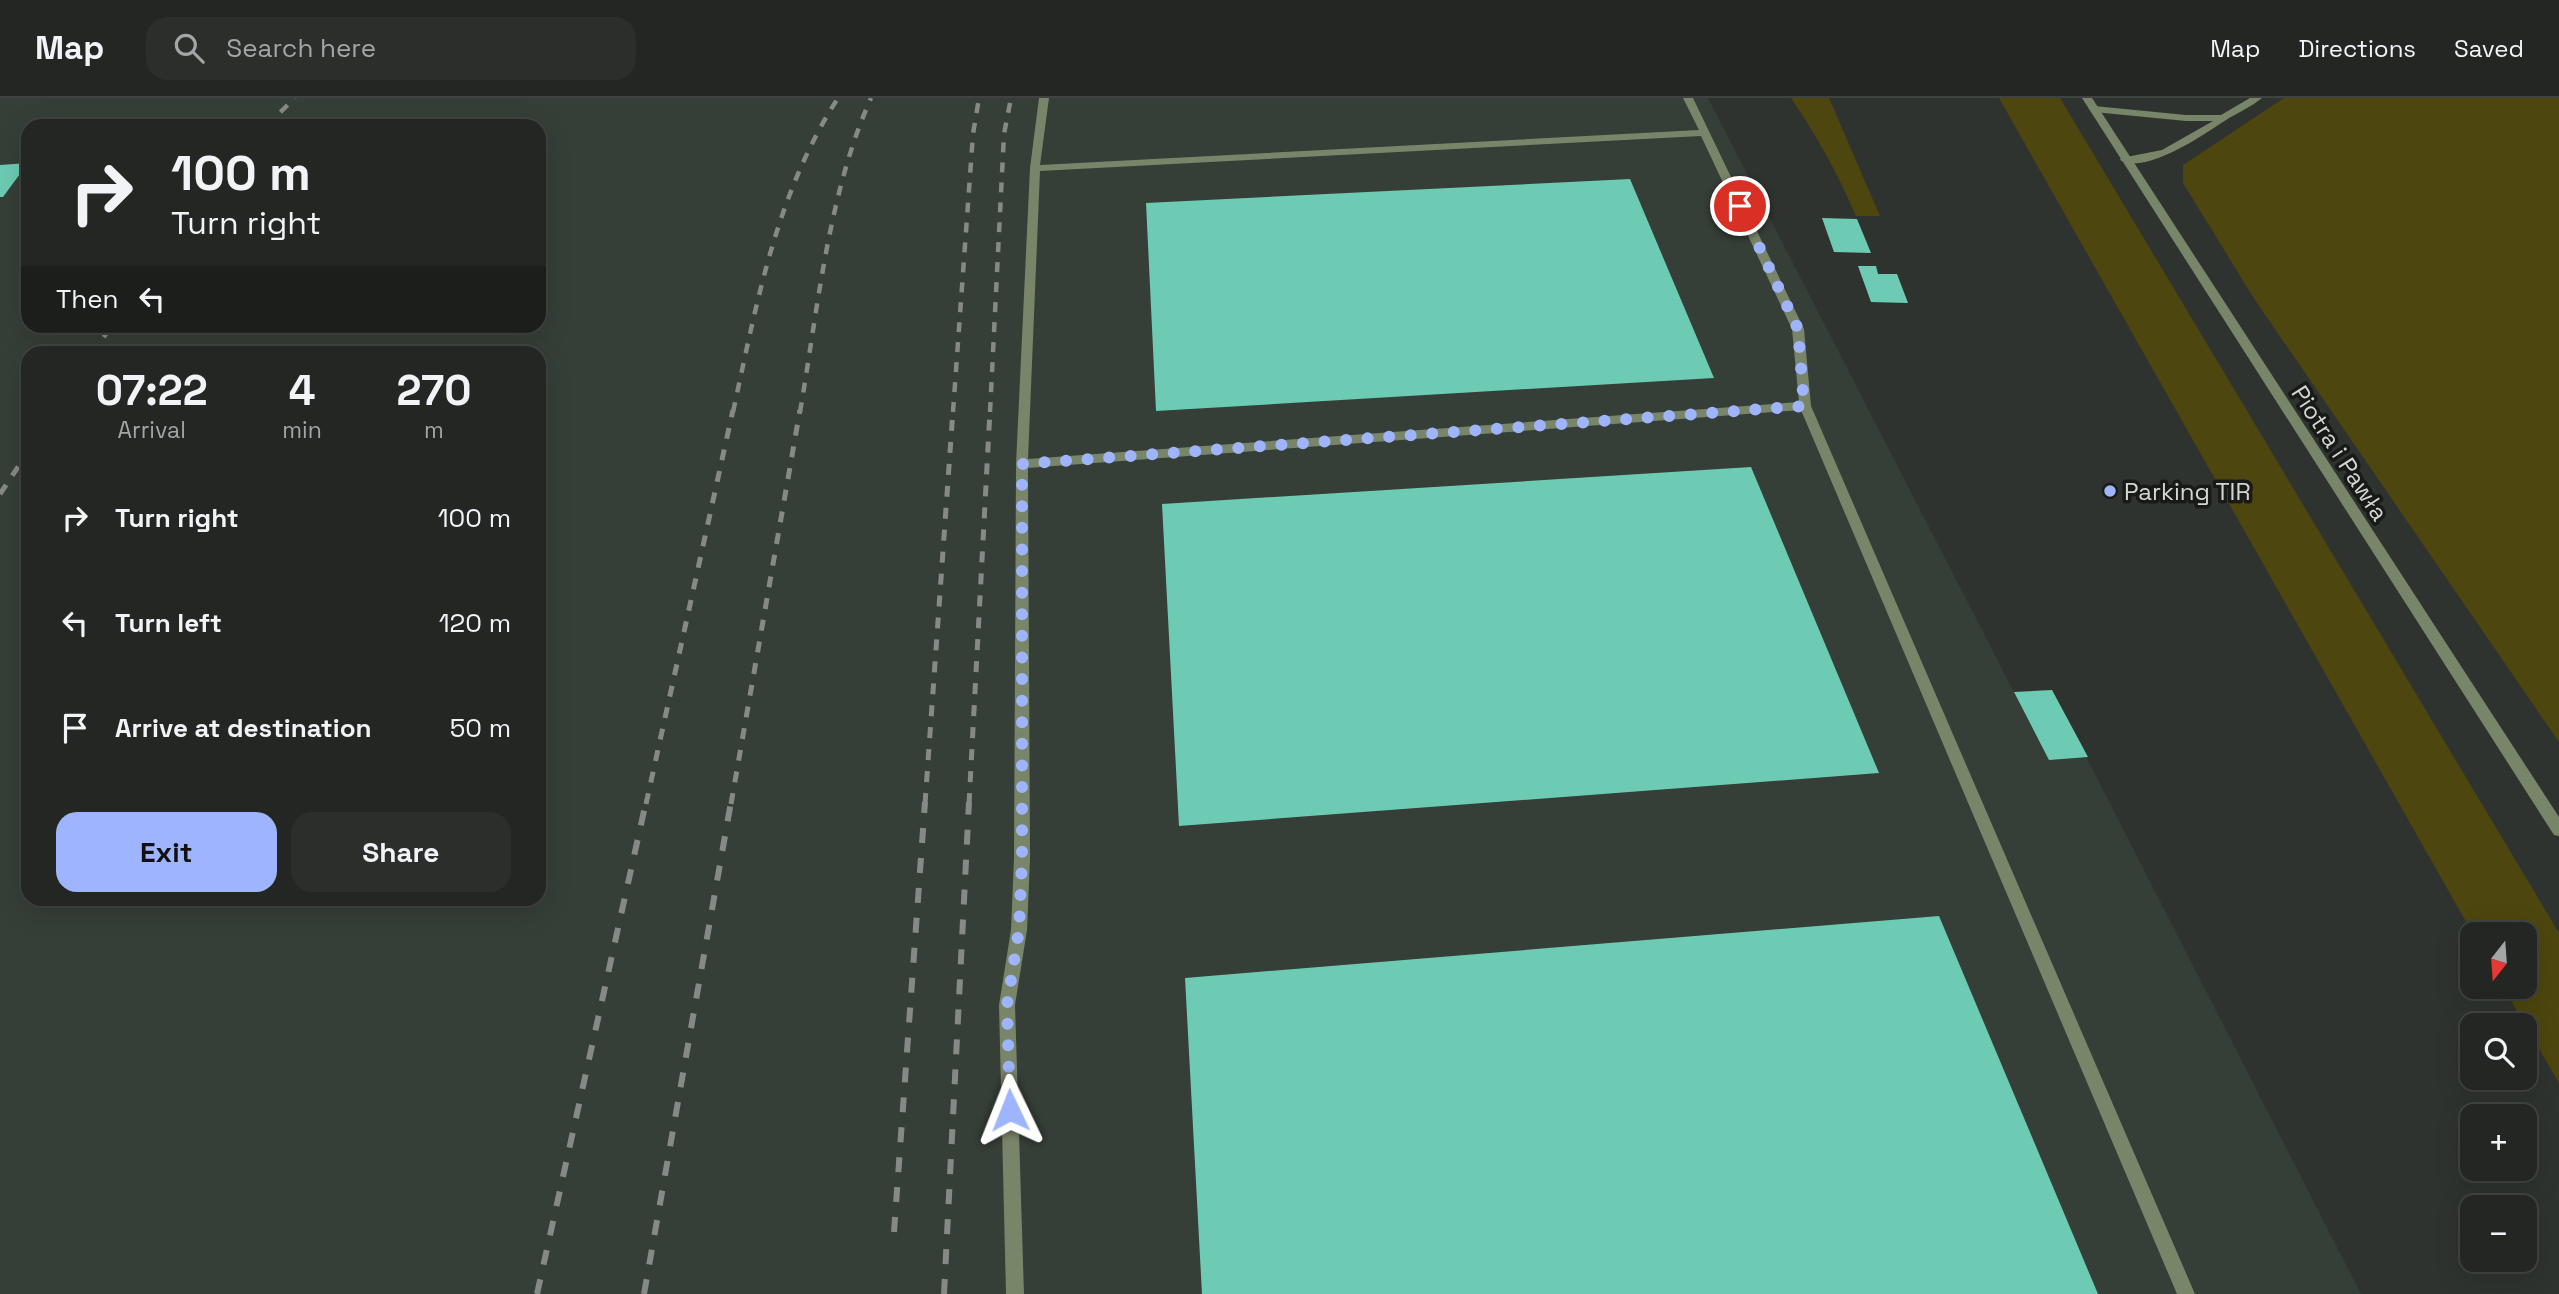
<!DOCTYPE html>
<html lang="en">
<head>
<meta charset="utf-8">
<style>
	:root { --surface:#232623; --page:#2b2e2b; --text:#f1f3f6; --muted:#a3a5a6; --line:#404341; --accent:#9eb4fd }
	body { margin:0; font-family:"Space Grotesk",sans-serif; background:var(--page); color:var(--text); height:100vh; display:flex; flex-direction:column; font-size:26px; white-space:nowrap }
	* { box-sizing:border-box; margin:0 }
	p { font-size:23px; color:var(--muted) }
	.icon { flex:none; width:38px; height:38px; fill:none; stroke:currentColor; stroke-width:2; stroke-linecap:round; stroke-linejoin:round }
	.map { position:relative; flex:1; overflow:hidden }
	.details { position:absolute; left:21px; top:248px; width:525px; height:560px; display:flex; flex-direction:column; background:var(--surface); border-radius:21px; box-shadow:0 7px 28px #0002,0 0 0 2px var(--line) }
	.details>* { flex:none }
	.guide { position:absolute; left:21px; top:21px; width:525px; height:214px; border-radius:21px; box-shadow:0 7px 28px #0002,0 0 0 2px var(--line); background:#232623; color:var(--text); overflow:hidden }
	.needle { width:46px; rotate:197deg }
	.tools { position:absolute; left:2460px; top:824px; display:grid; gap:14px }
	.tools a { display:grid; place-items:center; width:77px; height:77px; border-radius:14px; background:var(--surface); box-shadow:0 7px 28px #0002,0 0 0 2px var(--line); font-size:35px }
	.pin { position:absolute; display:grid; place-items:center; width:60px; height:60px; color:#fff; margin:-30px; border:4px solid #fff; border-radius:50%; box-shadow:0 2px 7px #0007 }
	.me { position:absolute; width:77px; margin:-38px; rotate:358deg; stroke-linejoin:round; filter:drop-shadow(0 0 5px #0008) }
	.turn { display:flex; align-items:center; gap:24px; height:147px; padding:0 35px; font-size:32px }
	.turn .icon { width:91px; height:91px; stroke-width:2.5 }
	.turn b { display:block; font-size:49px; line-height:60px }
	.then { display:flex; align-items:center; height:66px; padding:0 35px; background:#0003; gap:14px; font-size:26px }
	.eta { display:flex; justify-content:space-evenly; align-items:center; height:119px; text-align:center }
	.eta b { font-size:42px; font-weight:700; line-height:49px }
	.primary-button { display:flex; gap:14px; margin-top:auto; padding:14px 35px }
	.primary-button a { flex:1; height:80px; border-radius:21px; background:var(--accent); color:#111; font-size:28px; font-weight:700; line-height:80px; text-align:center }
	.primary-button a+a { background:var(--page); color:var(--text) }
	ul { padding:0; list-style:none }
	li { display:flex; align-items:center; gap:21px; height:105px; padding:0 35px }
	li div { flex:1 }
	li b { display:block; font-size:26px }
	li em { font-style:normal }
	header { display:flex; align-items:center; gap:42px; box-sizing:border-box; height:98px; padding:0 35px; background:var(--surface); border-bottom:2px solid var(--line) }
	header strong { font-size:33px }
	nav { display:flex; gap:38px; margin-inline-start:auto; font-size:24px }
	.search { width:490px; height:63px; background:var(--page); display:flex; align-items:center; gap:18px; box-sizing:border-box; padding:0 24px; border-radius:21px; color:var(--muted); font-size:26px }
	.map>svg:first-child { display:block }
</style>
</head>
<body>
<header>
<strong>Map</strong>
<div class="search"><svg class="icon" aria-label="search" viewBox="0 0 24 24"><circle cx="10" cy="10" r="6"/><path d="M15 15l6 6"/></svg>Search here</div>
<nav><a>Map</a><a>Directions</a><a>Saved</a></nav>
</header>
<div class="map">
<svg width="2559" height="1196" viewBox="0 0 2559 1196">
	<rect width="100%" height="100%" fill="#2f332f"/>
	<path fill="#353e37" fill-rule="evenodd" d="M0 0H1708L2014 594 2052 592 2361 1196H0ZM28 28H539V228H28ZM28 256H539V802H28Z"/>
	<path fill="#4d460e" d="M1791 0H1829L1880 118H1856C1838 76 1817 38 1791 0Z
		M1999 0H2060L2559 835V985L2503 889H2525V836H2473Z
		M2284 0H2559V644L2255 202 2183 85V67Z"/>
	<path fill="#6dcbb3" d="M28 65 3 99H0V67Z
		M1630 81 1714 280 1156 313 1146 105Z
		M1822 120 1857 121 1871 155 1834 154Z
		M1858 168H1876L1878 176H1897L1908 205 1871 204Z
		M1751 369 1879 675 1179 728 1162 406Z
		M2052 592 2088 659 2049 662 2014 594Z
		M1939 818 2098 1196H1202L1185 880Z"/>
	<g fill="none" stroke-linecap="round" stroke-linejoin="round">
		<path fill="#798569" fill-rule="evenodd" d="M1039 0H1049L1040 67 1699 32 1683 0H1693L1804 231 1811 308 2195 1196H2177L1801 312 1028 370 1030 761 1027 832 1015 907 1024 1196H1006L999 907 1011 832 1014 761 1016 366 1030 70ZM1701 38 1792 231 1799 304 1028 361 1040 73Z
			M2250 0H2262C2252 8 2240 14 2229 20 2208 34 2145 78 2120 62L2121 60 2162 52 2213 23H2186L2094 14 2089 11 2094 8 2186 17H2221Z"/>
		<path fill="#798569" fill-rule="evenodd" d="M2082 0H2092L2559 719V738L2554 737Z"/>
		<path stroke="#868a86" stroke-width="4.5" stroke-dasharray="10 10" stroke-linecap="butt" d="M266 28 295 0
			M93 256 111 228
			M733 314C757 204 776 96 838 0
			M800 314C818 210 828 96 871 0
			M953 314 973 36 979 0
			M990 314 1004 36 1011 0"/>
		<path stroke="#868a86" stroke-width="5" stroke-dasharray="11 11" stroke-linecap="butt" d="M0 396 28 354
			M646 706 733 312
			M731 706 800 312
			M925 706 953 312
			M969 706 990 312"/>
		<path stroke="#868a86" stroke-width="6" stroke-dasharray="15 15" stroke-linecap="butt" d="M894 1134 925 704
			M537 1196 646 704
			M644 1196 731 704
			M944 1196 969 704"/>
	</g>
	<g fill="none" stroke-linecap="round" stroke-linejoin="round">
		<path stroke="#9eb4fd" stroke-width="12" stroke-dasharray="0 21.6" d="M1010 1012 1007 907 1019 832 1022 761V366L1804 308 1798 231 1740 108"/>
	</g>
	<circle fill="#9eb4fd" stroke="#181a18" stroke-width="2.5" cx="2110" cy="393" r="7"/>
	<g text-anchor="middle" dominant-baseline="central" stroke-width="7" stroke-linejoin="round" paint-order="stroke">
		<g font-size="24" fill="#d2d5d2" stroke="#181a18">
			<text transform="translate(2340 355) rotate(57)">Piotra i Pawła</text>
		</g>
		<g font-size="24" fill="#d2d5d2" stroke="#181a18" text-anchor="start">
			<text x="2124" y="393">Parking TIR</text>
		</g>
	</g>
</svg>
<div class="tools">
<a><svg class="needle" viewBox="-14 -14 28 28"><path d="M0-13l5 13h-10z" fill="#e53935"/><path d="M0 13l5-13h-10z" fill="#a3a5a6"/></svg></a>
<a><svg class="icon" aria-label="search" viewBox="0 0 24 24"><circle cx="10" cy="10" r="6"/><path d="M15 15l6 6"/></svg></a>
<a>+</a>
<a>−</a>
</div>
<div class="pin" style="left:1740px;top:108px;background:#d93025"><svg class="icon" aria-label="arrive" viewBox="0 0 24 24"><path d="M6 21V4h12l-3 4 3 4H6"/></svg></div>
<svg class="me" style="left:1010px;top:1012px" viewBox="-20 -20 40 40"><path d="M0-17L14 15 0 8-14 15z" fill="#9eb4fd" stroke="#fff" stroke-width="4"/></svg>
<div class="guide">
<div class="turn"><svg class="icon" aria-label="right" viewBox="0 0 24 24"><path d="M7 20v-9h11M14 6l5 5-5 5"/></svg><div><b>100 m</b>Turn right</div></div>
<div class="then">Then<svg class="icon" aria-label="left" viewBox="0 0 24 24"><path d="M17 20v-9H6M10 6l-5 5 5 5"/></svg></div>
</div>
<section class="details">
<div class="eta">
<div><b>07:22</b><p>Arrival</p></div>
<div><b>4</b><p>min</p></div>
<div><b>270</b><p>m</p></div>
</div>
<ul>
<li><svg class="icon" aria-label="right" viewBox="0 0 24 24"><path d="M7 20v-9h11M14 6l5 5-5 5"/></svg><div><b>Turn right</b></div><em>100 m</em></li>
<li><svg class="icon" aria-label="left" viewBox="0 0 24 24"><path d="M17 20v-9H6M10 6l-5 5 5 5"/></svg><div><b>Turn left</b></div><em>120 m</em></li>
<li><svg class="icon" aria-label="arrive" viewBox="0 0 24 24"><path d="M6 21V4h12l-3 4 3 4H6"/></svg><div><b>Arrive at destination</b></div><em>50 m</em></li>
</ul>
<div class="primary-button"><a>Exit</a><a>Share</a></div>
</section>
</div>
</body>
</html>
